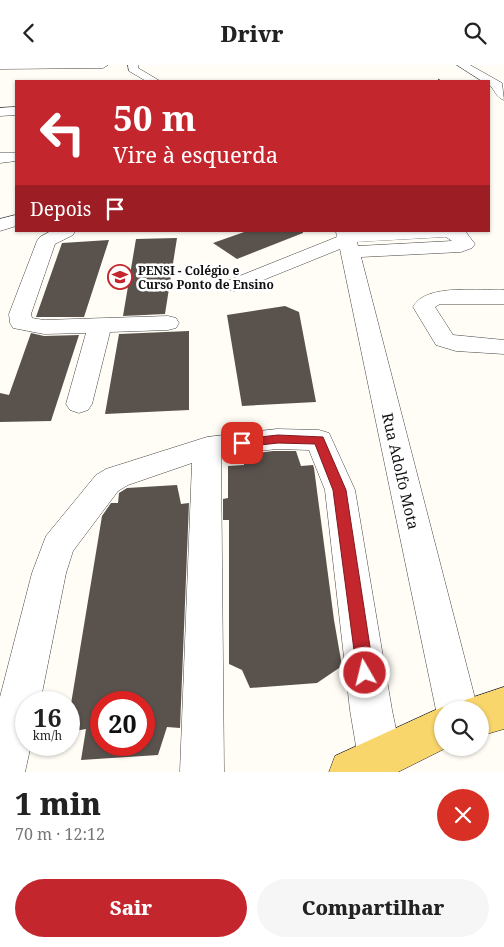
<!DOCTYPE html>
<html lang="pt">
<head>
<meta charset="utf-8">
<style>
	:root { --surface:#fff; --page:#f6f6f6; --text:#222; --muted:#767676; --accent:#c4262e }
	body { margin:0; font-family:"Noto Serif",serif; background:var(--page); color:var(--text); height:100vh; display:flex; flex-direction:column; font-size:19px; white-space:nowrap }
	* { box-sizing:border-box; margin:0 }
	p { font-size:16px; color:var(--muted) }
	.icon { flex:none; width:28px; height:28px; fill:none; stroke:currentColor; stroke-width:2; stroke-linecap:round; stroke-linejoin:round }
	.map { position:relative; height:707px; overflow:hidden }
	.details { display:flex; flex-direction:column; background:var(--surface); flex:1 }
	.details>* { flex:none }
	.guide { position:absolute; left:15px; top:15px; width:475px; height:152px; border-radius:0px; box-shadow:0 1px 4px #0004; background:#c4262e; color:#fff; overflow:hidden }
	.buttons { position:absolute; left:434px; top:636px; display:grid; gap:10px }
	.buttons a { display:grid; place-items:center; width:55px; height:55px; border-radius:50%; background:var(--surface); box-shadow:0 1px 4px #0004; font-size:25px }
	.speed { position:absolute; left:15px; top:626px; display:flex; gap:10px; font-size:25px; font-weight:700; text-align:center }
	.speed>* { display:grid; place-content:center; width:65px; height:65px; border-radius:50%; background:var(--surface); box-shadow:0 1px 4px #0004; line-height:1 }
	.speed small { font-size:12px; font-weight:400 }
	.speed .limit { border:8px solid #d22; background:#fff; color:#111 }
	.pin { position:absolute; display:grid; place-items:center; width:42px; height:42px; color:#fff; margin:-21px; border-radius:10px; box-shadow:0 2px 8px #0006 }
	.me { position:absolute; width:55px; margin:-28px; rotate:352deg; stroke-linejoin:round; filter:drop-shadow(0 0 4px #0008) }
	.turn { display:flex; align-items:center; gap:18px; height:105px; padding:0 15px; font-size:22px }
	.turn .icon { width:65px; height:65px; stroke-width:2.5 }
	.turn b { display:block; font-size:35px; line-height:42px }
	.then { display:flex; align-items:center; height:48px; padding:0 15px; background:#0003; gap:10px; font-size:19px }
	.round { display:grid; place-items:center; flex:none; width:52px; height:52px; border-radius:26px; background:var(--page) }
	.overview { display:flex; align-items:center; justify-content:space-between; height:85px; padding:0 15px }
	h1 { font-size:30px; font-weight:800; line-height:38px }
	.button { display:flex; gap:10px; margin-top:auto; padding:10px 15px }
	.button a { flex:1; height:58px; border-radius:30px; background:var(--accent); color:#fff; font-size:20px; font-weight:800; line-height:58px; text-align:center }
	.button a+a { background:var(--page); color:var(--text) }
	header { display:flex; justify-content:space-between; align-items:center; height:65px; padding:0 15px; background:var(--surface); font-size:22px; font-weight:800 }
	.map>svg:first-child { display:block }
</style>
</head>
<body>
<header><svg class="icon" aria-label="back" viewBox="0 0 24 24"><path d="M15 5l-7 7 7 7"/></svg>Drivr<svg class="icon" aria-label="search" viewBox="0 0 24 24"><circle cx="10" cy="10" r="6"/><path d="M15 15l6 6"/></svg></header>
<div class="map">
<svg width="504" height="707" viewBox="0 0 504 707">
	<rect width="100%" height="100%" fill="#fffdf5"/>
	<path fill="#5a524d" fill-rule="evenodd" d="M247 166H303V168L237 194 213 178Z
		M177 173 165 249 123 251 136 174Z
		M109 175 84 252H36L62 178Z
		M285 241 299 247 316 337 242 341 227 250Z
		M189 266V345L105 349 119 269Z
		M31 268 44 271 79 270 51 356 0 357V328L9 330Z
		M273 386H296L301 401 313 400 314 403 334 555 342 601 317 618 250 623 242 605 229 599V455H223V434L228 433V401L244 400 243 390Z
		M177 420 181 439 189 438 180 663 167 662 158 690 81 695 86 664 69 667V651L102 451 111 438H118L119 428 127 423ZM101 638H144V680H101Z"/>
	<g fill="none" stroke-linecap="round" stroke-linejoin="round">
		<defs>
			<path id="minor" d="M0 0H108L103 3 0 4Z
				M128 0H138V3L160 16H146L129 6Z
				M457 0H470L502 18 504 35C495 32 495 24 489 20V16H482Z
				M16 42V50L0 51V43Z
				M0 88H16V96L0 98Z
				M16 150V161L0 166V154Z
				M51 166H75L73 170 55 179 31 249 32 253 44 255 168 251 176 253 179 258 176 263 168 265 110 267 92 339 88 345 79 348 70 345 66 339 86 268 44 269 13 263 10 258 9 249 37 176 40 172Z
				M336 166H465L475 179 472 183 461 187 361 192 478 645H442V660L436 645 340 184 241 224 234 226 227 224 223 220 227 216 337 172ZM446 172 452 176 358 181 357 177Z
				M504 225V239H440L435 242 453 270 504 275V289L456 286 436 280 413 242C425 218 480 226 504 225Z
				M277 364 319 365 329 368 355 425 392 645 402 693 396 707H364L358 693 350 645 325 425 309 385 277 384 221 390 224 707H180L192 398 128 420 118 426 73 486 66 508 40 638H26V680H31L25 707H0V632L32 508 46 471 96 410 106 404 207 372Z"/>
			<path id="major" d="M504 622V664L480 671V645H461L465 635Z
				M442 642 449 645H442V682H448L398 707H329L335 691Z"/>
		</defs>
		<use href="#minor" stroke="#444" stroke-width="1"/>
		<use href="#major" stroke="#222" stroke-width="1"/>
		<path stroke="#333" stroke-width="1" stroke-dasharray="2.5 1" stroke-linecap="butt" d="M438 14 441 16"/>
		<use href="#minor" fill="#fff" fill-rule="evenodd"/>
		<use href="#major" fill="#f9d66b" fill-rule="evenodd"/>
	</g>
	<path fill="#c4262e" stroke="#7f191e" d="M278 370 323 372 346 425 374 608 371 614 365 616 360 614 357 608 333 425 315 379 278 378 242 382 236 378 242 374Z"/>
	<defs>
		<symbol id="school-ring" viewBox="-11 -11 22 22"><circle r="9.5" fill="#fff" stroke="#c4262e" stroke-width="1.5"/><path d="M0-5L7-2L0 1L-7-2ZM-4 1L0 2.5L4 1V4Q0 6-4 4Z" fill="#c4262e"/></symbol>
	</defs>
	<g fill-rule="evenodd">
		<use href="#school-ring" x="106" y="198" width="28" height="28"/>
	</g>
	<g text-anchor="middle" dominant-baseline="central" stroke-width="5" stroke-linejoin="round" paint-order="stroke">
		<g font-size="12" font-weight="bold" fill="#111" stroke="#fff" text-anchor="start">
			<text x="138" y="205">PENSI - Colégio e<tspan x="138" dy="14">Curso Ponto de Ensino</tspan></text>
		</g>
		<g font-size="15" fill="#111" stroke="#fff">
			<text transform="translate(401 406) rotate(77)">Rua Adolfo Mota</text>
		</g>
	</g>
</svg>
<div class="buttons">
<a><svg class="icon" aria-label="search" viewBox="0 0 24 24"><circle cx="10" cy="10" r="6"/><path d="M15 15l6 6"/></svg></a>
</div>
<div class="speed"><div>16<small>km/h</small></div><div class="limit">20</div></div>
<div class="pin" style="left:242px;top:378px;background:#d93025"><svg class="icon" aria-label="arrive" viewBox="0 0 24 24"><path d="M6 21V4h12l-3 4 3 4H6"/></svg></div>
<svg class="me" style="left:365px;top:608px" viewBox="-20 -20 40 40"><circle r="17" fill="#c4262e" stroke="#fff" stroke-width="3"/><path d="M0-11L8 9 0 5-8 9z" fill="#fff"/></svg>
<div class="guide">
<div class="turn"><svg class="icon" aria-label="left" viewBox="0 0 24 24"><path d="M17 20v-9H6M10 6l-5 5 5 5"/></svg><div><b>50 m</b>Vire à esquerda</div></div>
<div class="then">Depois<svg class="icon" aria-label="arrive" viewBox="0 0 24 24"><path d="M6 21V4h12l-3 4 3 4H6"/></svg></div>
</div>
</div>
<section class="details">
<div class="overview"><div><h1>1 min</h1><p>70 m · 12:12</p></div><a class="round" style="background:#d93025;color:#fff"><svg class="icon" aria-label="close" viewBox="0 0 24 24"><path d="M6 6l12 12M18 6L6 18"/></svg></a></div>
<div class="button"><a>Sair</a><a>Compartilhar</a></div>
</section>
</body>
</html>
